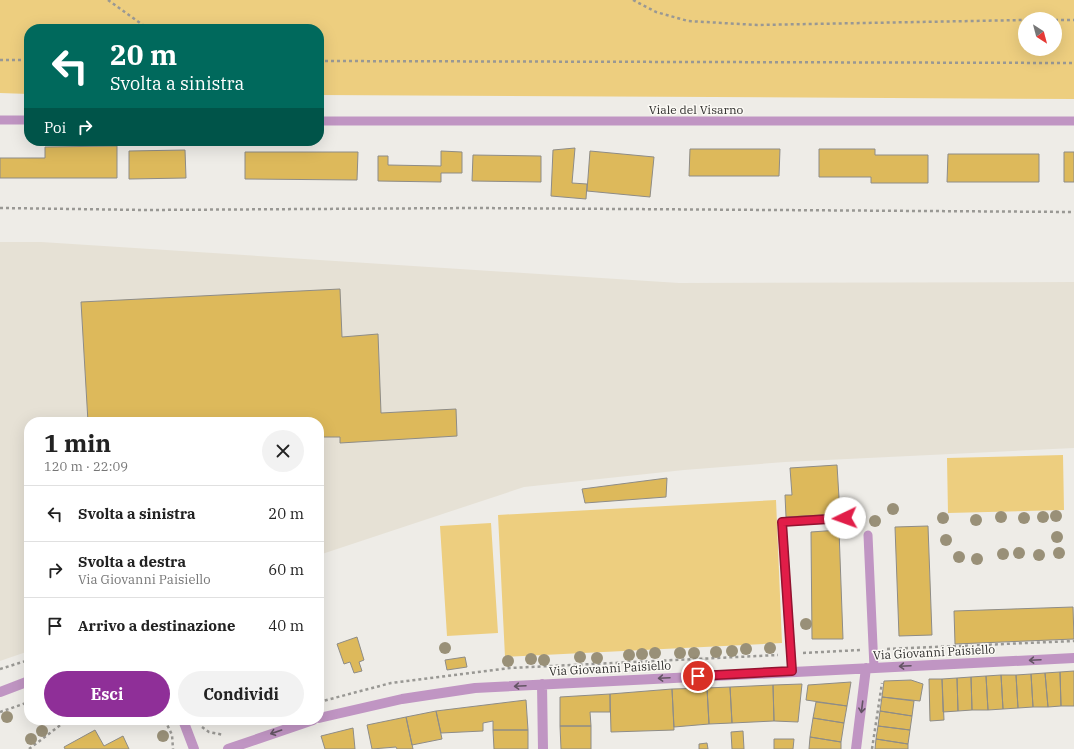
<!DOCTYPE html>
<html lang="it">
<head>
<meta charset="utf-8">
<style>
	:root { --surface:#fff; --page:#f2f2f2; --text:#222; --muted:#767676; --line:#e0e0e0; --accent:#8f2f98 }
	body { margin:0; font-family:"IBM Plex Serif",serif; background:var(--page); color:var(--text); height:100vh; display:flex; flex-direction:column; font-size:15px; white-space:nowrap }
	* { box-sizing:border-box; margin:0 }
	p { font-size:13px; color:var(--muted) }
	.icon { flex:none; width:22px; height:22px; fill:none; stroke:currentColor; stroke-width:2; stroke-linecap:round; stroke-linejoin:round }
	.map { position:relative; flex:1; overflow:hidden }
	.drawer { position:absolute; left:24px; top:417px; width:300px; height:308px; display:flex; flex-direction:column; background:var(--surface); border-radius:16px; box-shadow:0 4px 16px #0002 }
	.drawer>* { flex:none }
	.banner { position:absolute; left:24px; top:24px; width:300px; height:122px; border-radius:16px; box-shadow:0 4px 16px #0002; background:#00695c; color:#fff; overflow:hidden }
	.needle { width:26px; rotate:144deg }
	.fabs { position:absolute; left:1018px; top:12px; display:grid; gap:8px }
	.fabs a { display:grid; place-items:center; width:44px; height:44px; border-radius:50%; background:var(--surface); box-shadow:0 4px 16px #0002; font-size:20px }
	.pin { position:absolute; display:grid; place-items:center; width:34px; height:34px; color:#fff; margin:-17px; border:2px solid #fff; border-radius:50%; box-shadow:0 1px 4px #0007 }
	.me { position:absolute; width:44px; margin:-22px; rotate:267deg; stroke-linejoin:round; filter:drop-shadow(0 0 3px #0008) }
	.turn { display:flex; align-items:center; gap:14px; height:84px; padding:0 20px; font-size:18px }
	.turn .icon { width:52px; height:52px; stroke-width:2.5 }
	.turn b { display:block; font-size:28px; line-height:34px }
	.then { display:flex; align-items:center; height:38px; padding:0 20px; background:#0003; gap:8px; font-size:15px }
	.round { display:grid; place-items:center; flex:none; width:42px; height:42px; border-radius:21px; background:var(--page) }
	.overview { display:flex; align-items:center; justify-content:space-between; height:68px; padding:0 20px }
	h1 { font-size:24px; font-weight:700; line-height:30px }
	.cta { display:flex; gap:8px; margin-top:auto; padding:8px 20px }
	.cta a { flex:1; height:46px; border-radius:24px; background:var(--accent); color:#fff; font-size:16px; font-weight:700; line-height:46px; text-align:center }
	.cta a+a { background:var(--page); color:var(--text) }
	ul { padding:0; list-style:none }
	li { display:flex; align-items:center; gap:12px; height:56px; padding:0 20px; border-top:1px solid var(--line) }
	li div { flex:1 }
	li b { display:block; font-size:15px }
	li em { font-style:normal }
	.map>svg:first-child { display:block }
</style>
</head>
<body>
<div class="map">
<svg width="1074" height="749" viewBox="0 0 1074 749">
	<rect width="100%" height="100%" fill="#eeece7"/>
	<path fill="#e6e1d5" d="M0 242H41L679 283 1074 282V448L785 462 684 470 524 487 319 555V422H29V651L0 661Z"/>
	<path fill="#edce7f" fill-rule="evenodd" d="M0 0H1074V99L319 95V29H29V94L0 93ZM1025 19H1055V49H1025Z
		M1063 455 1064 510 948 513 947 458Z
		M776 500 782 643 505 657 498 515Z
		M491 523 498 633 447 636 440 526Z"/>
	<path fill="#ddb95b" stroke="#8e8c87" d="M117 146V178H0V158H45V147Z
		M575 148 572 183 587 184 586 199 551 196 553 150Z
		M690 149H780L779 176H689Z
		M819 149H875V155H928V183H871V177H819Z
		M185 150 186 178 129 179V151Z
		M441 151 462 152V173H441V182L378 181V156H388V165L441 166Z
		M590 151 654 157 650 197 587 191Z
		M245 152H358L357 180 245 179Z
		M1064 152H1074V182H1064Z
		M948 154H1039V182H947Z
		M473 155 541 156V182L472 181Z
		M340 289 342 337 378 334 381 413 456 409 457 436 340 443V437H319V422H88L81 302Z
		M837 465 840 514 786 517 785 495H792L790 468Z
		M667 478 666 497 585 503 582 489Z
		M928 526 932 635 899 636 895 527Z
		M839 530 843 639H812L811 532Z
		M1073 607 1074 639 955 644 954 611Z
		M357 637 364 660 359 662 362 671 354 673 350 662 344 664 337 644Z
		M465 657 467 667 447 670 445 660Z
		M1074 671V706H1061L1060 672Z
		M1060 672 1061 706 1048 707 1045 673Z
		M1045 673 1048 707H1033L1031 674Z
		M1031 674 1033 707 1018 708 1016 675Z
		M1001 675H1016L1018 708 1003 709Z
		M1001 675 1003 709 988 710 986 676Z
		M986 676 988 710H972L971 677Z
		M971 677 972 710 958 711 957 678Z
		M957 678 958 711 943 712 942 679Z
		M929 679H942L944 720 930 721Z
		M911 680 923 684 920 701 882 697 884 681Z
		M851 682 847 706 806 700 808 685Z
		M802 684 798 722 774 721 773 685Z
		M773 685 774 721 732 723 730 687Z
		M730 687 732 723 709 724 707 688Z
		M707 688 709 724 674 727 672 689Z
		M672 689 674 730 611 732 610 694Z
		M610 694V712H590L591 726H560V697Z
		M882 697 914 701 912 716 880 711Z
		M526 700 528 730H493V721L483 723V731L441 733 436 711Z
		M816 702 847 706 844 723 813 718Z
		M436 711 442 739 412 745 406 717Z
		M880 711 912 716 910 730 878 726Z
		M406 717 413 749H397L396 747 372 749 367 725Z
		M813 718 844 723 841 742 810 737Z
		M560 726H591V749H561Z
		M878 726 910 730 908 744 876 739Z
		M353 728 355 749H325L321 736Z
		M95 730 104 746 123 736 129 749H65L64 747Z
		M493 730H528V749H494Z
		M743 731 744 749H732L731 732Z
		M810 737 841 742V749H809Z
		M774 739H794L793 749H774Z
		M876 739 908 744V749H875Z
		M707 743 708 749H699V744Z"/>
	<g fill="none" stroke-linecap="round" stroke-linejoin="round">
		<path stroke="#999894" stroke-width="2.5" stroke-dasharray="3 3" stroke-linecap="butt" d="M108 0 143 25 151 29
			M633 0 656 12 688 21 757 25 1025 20
			M1055 20H1074
			M0 60H29
			M319 61 1074 63
			M0 208 147 210 474 208 1074 212
			M887 649 1074 641
			M803 653 860 650
			M0 669 29 660
			M319 702 391 683 510 668 778 655
			M0 712 29 702
			M165 720 172 735 173 749
			M257 723 264 720
			M202 727 209 732 224 735
			M29 749 67 720
			M872 749 882 683"/>
		<path stroke="#c095c3" stroke-width="9" d="M0 120H29
			M319 121H1074
			M868 535 874 668
			M792 671 782 522 845 518"/>
		<path stroke="#c095c3" stroke-width="10" d="M542 684 543 749
			M0 692 29 681
			M319 718 402 699 475 688 1074 658
			M183 720 194 749
			M228 749 313 720
			M856 749 866 668"/>
	</g>
	<g fill="#999078">
		<circle cx="893" cy="509" r="6"/>
		<circle cx="1056" cy="516" r="6"/>
		<circle cx="1001" cy="517" r="6"/>
		<circle cx="1043" cy="517" r="6"/>
		<circle cx="943" cy="518" r="6"/>
		<circle cx="1024" cy="518" r="6"/>
		<circle cx="976" cy="520" r="6"/>
		<circle cx="875" cy="521" r="6"/>
		<circle cx="847" cy="523" r="6"/>
		<circle cx="1057" cy="537" r="6"/>
		<circle cx="946" cy="540" r="6"/>
		<circle cx="1019" cy="553" r="6"/>
		<circle cx="1059" cy="553" r="6"/>
		<circle cx="1003" cy="554" r="6"/>
		<circle cx="1039" cy="555" r="6"/>
		<circle cx="959" cy="557" r="6"/>
		<circle cx="977" cy="559" r="6"/>
		<circle cx="806" cy="624" r="6"/>
		<circle cx="445" cy="648" r="6"/>
		<circle cx="770" cy="648" r="6"/>
		<circle cx="746" cy="649" r="6"/>
		<circle cx="732" cy="651" r="6"/>
		<circle cx="716" cy="652" r="6"/>
		<circle cx="655" cy="653" r="6"/>
		<circle cx="680" cy="653" r="6"/>
		<circle cx="694" cy="653" r="6"/>
		<circle cx="642" cy="654" r="6"/>
		<circle cx="629" cy="655" r="6"/>
		<circle cx="580" cy="657" r="6"/>
		<circle cx="597" cy="658" r="6"/>
		<circle cx="531" cy="659" r="6"/>
		<circle cx="544" cy="660" r="6"/>
		<circle cx="508" cy="661" r="6"/>
		<circle cx="7" cy="717" r="6"/>
		<circle cx="42" cy="731" r="6"/>
		<circle cx="163" cy="736" r="6"/>
		<circle cx="31" cy="739" r="6"/>
	</g>
	<defs><path id="oneway-shaft" d="M-6 0H5M1.5-3L5.5 0L1.5 3" fill="none" stroke-width="1.6" stroke-linecap="round" stroke-linejoin="round"/></defs>
	<g stroke="#635463">
		<use href="#oneway-shaft" transform="translate(1035 660) rotate(177)"/>
		<use href="#oneway-shaft" transform="translate(905 666) rotate(177)"/>
		<use href="#oneway-shaft" transform="translate(664 678) rotate(177)"/>
		<use href="#oneway-shaft" transform="translate(520 686) rotate(177)"/>
		<use href="#oneway-shaft" transform="translate(862 707) rotate(97)"/>
		<use href="#oneway-shaft" transform="translate(276 732) rotate(161)"/>
	</g>
	<g fill="none" stroke-linecap="round" stroke-linejoin="round">
		<defs>
			<path id="route" d="M698 676 792 671 782 522 845 518"/>
		</defs>
		<use href="#route" stroke="#92132f" stroke-width="10"/>
		<use href="#route" stroke="#e11d48" stroke-width="7"/>
	</g>
	<g text-anchor="middle" dominant-baseline="central" stroke-width="3" stroke-linejoin="round" paint-order="stroke">
		<g font-size="12" fill="#31312f" stroke="#fbf9f4">
			<text x="696" y="109">Viale del Visarno</text>
			<text transform="translate(934 652) rotate(-3)">Via Giovanni Paisiello</text>
			<text transform="translate(610 668) rotate(-3)">Via Giovanni Paisiello</text>
		</g>
	</g>
</svg>
<div class="fabs">
<a><svg class="needle" viewBox="-14 -14 28 28"><path d="M0-13l5 13h-10z" fill="#e53935"/><path d="M0 13l5-13h-10z" fill="#767676"/></svg></a>
</div>
<div class="pin" style="left:698px;top:676px;background:#d93025"><svg class="icon" aria-label="arrive" viewBox="0 0 24 24"><path d="M6 21V4h12l-3 4 3 4H6"/></svg></div>
<svg class="me" style="left:845px;top:518px" viewBox="-20 -20 40 40"><circle r="19" fill="#fff"/><path d="M0-13L10 11 0 6-10 11z" fill="#e11d48"/></svg>
<div class="banner">
<div class="turn"><svg class="icon" aria-label="left" viewBox="0 0 24 24"><path d="M17 20v-9H6M10 6l-5 5 5 5"/></svg><div><b>20 m</b>Svolta a sinistra</div></div>
<div class="then">Poi<svg class="icon" aria-label="right" viewBox="0 0 24 24"><path d="M7 20v-9h11M14 6l5 5-5 5"/></svg></div>
</div>
<section class="drawer">
<div class="overview"><div><h1>1 min</h1><p>120 m · 22:09</p></div><a class="round"><svg class="icon" aria-label="close" viewBox="0 0 24 24"><path d="M6 6l12 12M18 6L6 18"/></svg></a></div>
<ul>
<li><svg class="icon" aria-label="left" viewBox="0 0 24 24"><path d="M17 20v-9H6M10 6l-5 5 5 5"/></svg><div><b>Svolta a sinistra</b></div><em>20 m</em></li>
<li><svg class="icon" aria-label="right" viewBox="0 0 24 24"><path d="M7 20v-9h11M14 6l5 5-5 5"/></svg><div><b>Svolta a destra</b><p>Via Giovanni Paisiello</p></div><em>60 m</em></li>
<li><svg class="icon" aria-label="arrive" viewBox="0 0 24 24"><path d="M6 21V4h12l-3 4 3 4H6"/></svg><div><b>Arrivo a destinazione</b></div><em>40 m</em></li>
</ul>
<div class="cta"><a>Esci</a><a>Condividi</a></div>
</section>
</div>
</body>
</html>
